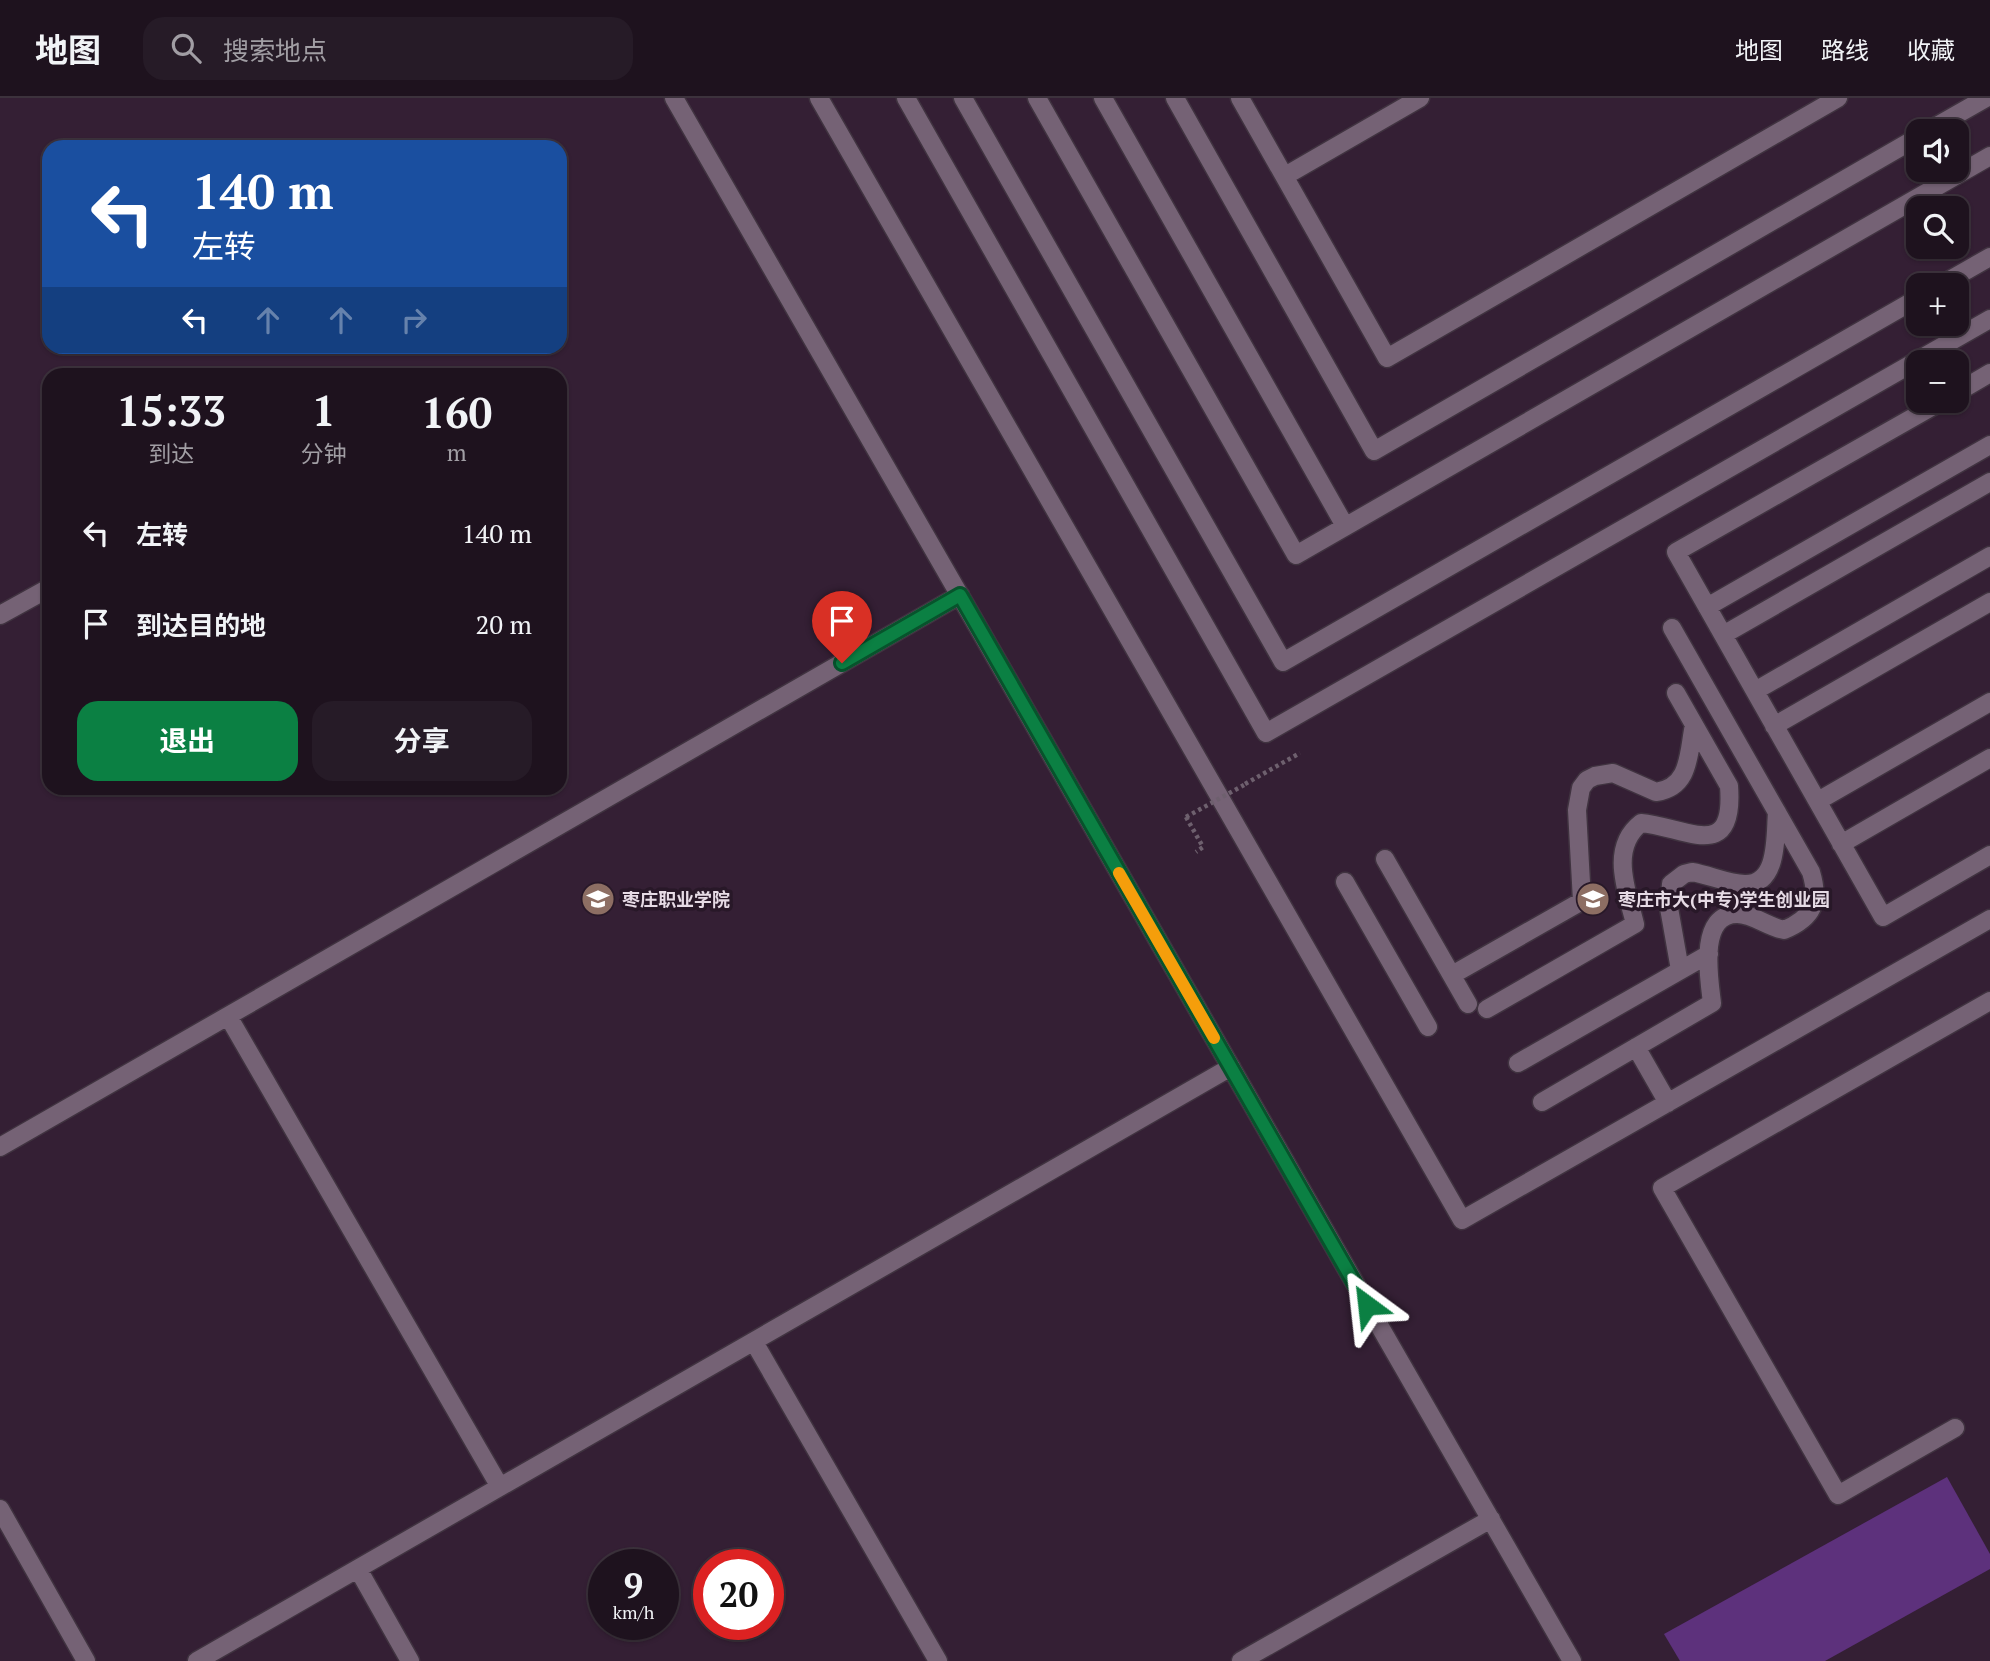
<!DOCTYPE html>
<html lang="zh">
<head>
<meta charset="utf-8">
<style>
	:root { --surface:#1e121e; --page:#261b27; --text:#f1f3f6; --muted:#a19ea4; --line:#3c323c; --accent:#0b8043 }
	body { margin:0; font-family:"PT Serif","Noto Sans SC",serif; background:var(--page); color:var(--text); height:100vh; display:flex; flex-direction:column; font-size:26px; white-space:nowrap }
	* { box-sizing:border-box; margin:0 }
	p { font-size:23px; color:var(--muted) }
	.icon { flex:none; width:38px; height:38px; fill:none; stroke:currentColor; stroke-width:2; stroke-linecap:round; stroke-linejoin:round }
	.map { position:relative; flex:1; overflow:hidden }
	.drawer { position:absolute; left:42px; top:270px; width:525px; height:427px; display:flex; flex-direction:column; background:var(--surface); border-radius:21px; box-shadow:0 2px 5px #0004,0 0 0 2px var(--line) }
	.drawer>* { flex:none }
	.guide { position:absolute; left:42px; top:42px; width:525px; height:214px; border-radius:21px; box-shadow:0 2px 5px #0004,0 0 0 2px var(--line); background:#1a4fa0; color:#fff; overflow:hidden }
	.buttons { position:absolute; left:1906px; top:21px; display:grid; gap:14px }
	.buttons a { display:grid; place-items:center; width:63px; height:63px; border-radius:14px; background:var(--surface); box-shadow:0 2px 5px #0004,0 0 0 2px var(--line); font-size:35px }
	.speed { position:absolute; left:588px; top:1451px; display:flex; gap:14px; font-size:35px; font-weight:700; text-align:center }
	.speed>* { display:grid; place-content:center; width:91px; height:91px; border-radius:50%; background:var(--surface); box-shadow:0 2px 5px #0004,0 0 0 2px var(--line); line-height:1 }
	.speed small { font-size:18px; font-weight:400 }
	.speed .limit { border:10px solid #d22; background:#fff; color:#111 }
	.pin { position:absolute; display:grid; place-items:center; width:60px; height:60px; color:#fff; margin:-72px -30px; border-radius:50% 50% 50% 0; rotate:-45deg; box-shadow:0 0 7px #0007 }
	.pin .icon { rotate:45deg }
	.me { position:absolute; width:77px; margin:-38px; rotate:330deg; stroke-linejoin:round; filter:drop-shadow(0 0 5px #0008) }
	.turn { display:flex; align-items:center; gap:24px; height:147px; padding:0 35px; font-size:32px }
	.turn .icon { width:91px; height:91px; stroke-width:2.5 }
	.turn b { display:block; font-size:49px; line-height:60px }
	.lanes { display:flex; align-items:center; height:66px; padding:0 35px; background:#0003; justify-content:center; gap:35px; direction:ltr }
	.lanes .off { opacity:.35 }
	.eta { display:flex; justify-content:space-evenly; align-items:center; height:119px; text-align:center }
	.eta b { font-size:42px; font-weight:700; line-height:49px }
	.cta { display:flex; gap:14px; margin-top:auto; padding:14px 35px }
	.cta a { flex:1; height:80px; border-radius:21px; background:var(--accent); color:#fff; font-size:28px; font-weight:700; line-height:80px; text-align:center }
	.cta a+a { background:var(--page); color:var(--text) }
	ul { padding:0; list-style:none }
	li { display:flex; align-items:center; gap:21px; height:91px; padding:0 35px }
	li div { flex:1 }
	li b { display:block; font-size:26px }
	li em { font-style:normal }
	header { display:flex; align-items:center; gap:42px; box-sizing:border-box; height:98px; padding:0 35px; background:var(--surface); border-bottom:2px solid var(--line) }
	header strong { font-size:33px }
	nav { display:flex; gap:38px; margin-inline-start:auto; font-size:24px }
	.search { width:490px; height:63px; background:var(--page); display:flex; align-items:center; gap:18px; box-sizing:border-box; padding:0 24px; border-radius:21px; color:var(--muted); font-size:26px }
	.map>svg:first-child { display:block }
</style>
</head>
<body>
<header>
<strong>地图</strong>
<div class="search"><svg class="icon" aria-label="search" viewBox="0 0 24 24"><circle cx="10" cy="10" r="6"/><path d="M15 15l6 6"/></svg>搜索地点</div>
<nav><a>地图</a><a>路线</a><a>收藏</a></nav>
</header>
<div class="map">
<svg width="1990" height="1563" viewBox="0 0 1990 1563">
	<rect width="100%" height="100%" fill="#281828"/>
	<path fill="#341f34" fill-rule="evenodd" d="M0 0H1990V1563H0ZM1918 33H1956V72H1918ZM49 49H560V248H49ZM1918 110H1956V149H1918ZM1918 187H1956V226H1918ZM1918 264H1956V303H1918ZM49 276H560V690H49ZM604 1466H663V1526H604ZM709 1466H768V1526H709Z"/>
	<path fill="#5d317c" d="M1947 1379 1990 1456V1471L1825 1563H1680L1664 1536Z"/>
	<g fill="none" stroke-linecap="round" stroke-linejoin="round">
		<defs>
			<path id="lane" d="M674 0 1572 1563
				M819 0 1462 1122 1990 821
				M906 0 1266 635 1990 221
				M963 0 1283 564 1918 200
				M1037 0 1296 457 1990 58
				M1103 0 1345 428
				M1175 0 1374 353 1918 39
				M1240 0 1387 260 1838 0
				M1928 33 1986 0
				M1285 78 1420 0
				M1941 187 1990 159
				M1956 295 1990 275
				M1942 303 1676 454 1883 819 1990 757
				M1707 509 1990 347
				M0 517 49 490
				M1723 537 1990 384
				M1755 593 1990 458
				M1774 628 1990 504
				M1818 703 1990 604
				M1841 746 1990 660
				M1385 761 1468 906
				M1345 784 1428 929
				M1680 872 1669 810 1671 786 1684 776 1692 774C1710 777 1728 786 1745 786 1779 787 1775 737 1777 714
				M1452 877 1582 803 1577 712 1581 690 1587 682 1595 678 1613 675 1656 694C1691 689 1688 655 1694 627
				M1487 911 1635 826C1627 793 1609 750 1641 725 1686 729 1735 766 1729 688L1676 595
				M228 918 500 1389
				M1636 949 1668 1005
				M1518 965 1709 856
				M1542 1004 1712 905C1709 880 1698 816 1737 816 1753 816 1768 829 1784 832 1813 820 1820 804 1811 774L1672 530
				M0 1049 960 497
				M754 1244 938 1563
				M1955 1330 1838 1397 1662 1090 1990 903
				M0 1411 86 1563
				M358 1471 410 1563
				M197 1563 1231 969
				M1241 1563 1491 1421"/>
		</defs>
		<use href="#lane" stroke="#403340" stroke-width="21"/>
		<path stroke="#6e606e" stroke-width="4.5" stroke-dasharray="3.5 3.5" stroke-linecap="butt" d="M1245 686 1300 655
			M1186 719 1203 749 1196 754"/>
		<use href="#lane" stroke="#756275" stroke-width="18"/>
		<path stroke="#6e606e" stroke-width="4.5" stroke-dasharray="3.5 3.5" stroke-linecap="butt" d="M1186 719 1244 687"/>
	</g>
	<g fill="none" stroke-linecap="round" stroke-linejoin="round">
		<defs>
			<path id="route" d="M842 565 960 497 1367 1207"/>
		</defs>
		<use href="#route" stroke="#07532c" stroke-width="18"/>
		<use href="#route" stroke="#0b8043" stroke-width="12"/>
		<path stroke="#f59e0b" stroke-width="12" d="M1119 775 1214 940"/>
	</g>
	<defs>
		<symbol id="university-disc" viewBox="-11 -11 22 22"><circle r="9.5" fill="#8d6e63" stroke="#281828"/><path d="M0-5L7-2L0 1L-7-2ZM-4 1L0 2.5L4 1V4Q0 6-4 4Z" fill="#fff"/></symbol>
		<symbol id="school-disc" viewBox="-11 -11 22 22"><circle r="9.5" fill="#8d6e63" stroke="#281828"/><path d="M0-5L7-2L0 1L-7-2ZM-4 1L0 2.5L4 1V4Q0 6-4 4Z" fill="#fff"/></symbol>
	</defs>
	<g fill-rule="evenodd">
		<use href="#university-disc" x="579" y="782" width="38" height="38"/>
		<use href="#school-disc" x="1574" y="782" width="38" height="38"/>
	</g>
	<g text-anchor="middle" dominant-baseline="central" stroke-width="7" stroke-linejoin="round" paint-order="stroke">
		<g font-size="18" font-weight="bold" fill="#e6dbe5" stroke="#281828" text-anchor="start">
			<text x="622" y="801">枣庄职业学院</text>
			<text x="1618" y="801">枣庄市大(中专)学生创业园</text>
		</g>
	</g>
</svg>
<div class="buttons">
<a><svg class="icon" aria-label="sound" viewBox="0 0 24 24"><path d="M4 9h4l5-4v14l-5-4H4zM17 9q2 3 0 6"/></svg></a>
<a><svg class="icon" aria-label="search" viewBox="0 0 24 24"><circle cx="10" cy="10" r="6"/><path d="M15 15l6 6"/></svg></a>
<a>+</a>
<a>−</a>
</div>
<div class="speed"><div>9<small>km/h</small></div><div class="limit">20</div></div>
<div class="pin" style="left:842px;top:565px;background:#d93025"><svg class="icon" aria-label="arrive" viewBox="0 0 24 24"><path d="M6 21V4h12l-3 4 3 4H6"/></svg></div>
<svg class="me" style="left:1367px;top:1207px" viewBox="-20 -20 40 40"><path d="M0-17L14 15 0 8-14 15z" fill="#0b8043" stroke="#fff" stroke-width="4"/></svg>
<div class="guide">
<div class="turn"><svg class="icon" aria-label="left" viewBox="0 0 24 24"><path d="M17 20v-9H6M10 6l-5 5 5 5"/></svg><div><b>140 m</b>左转</div></div>
<div class="lanes"><svg class="icon" aria-label="left" viewBox="0 0 24 24"><path d="M17 20v-9H6M10 6l-5 5 5 5"/></svg><svg class="icon off" aria-label="ahead" viewBox="0 0 24 24"><path d="M12 20V5M6 11l6-6 6 6"/></svg><svg class="icon off" aria-label="ahead" viewBox="0 0 24 24"><path d="M12 20V5M6 11l6-6 6 6"/></svg><svg class="icon off" aria-label="right" viewBox="0 0 24 24"><path d="M7 20v-9h11M14 6l5 5-5 5"/></svg></div>
</div>
<section class="drawer">
<div class="eta">
<div><b>15:33</b><p>到达</p></div>
<div><b>1</b><p>分钟</p></div>
<div><b>160</b><p>m</p></div>
</div>
<ul>
<li><svg class="icon" aria-label="left" viewBox="0 0 24 24"><path d="M17 20v-9H6M10 6l-5 5 5 5"/></svg><div><b>左转</b></div><em>140 m</em></li>
<li><svg class="icon" aria-label="arrive" viewBox="0 0 24 24"><path d="M6 21V4h12l-3 4 3 4H6"/></svg><div><b>到达目的地</b></div><em>20 m</em></li>
</ul>
<div class="cta"><a>退出</a><a>分享</a></div>
</section>
</div>
</body>
</html>
